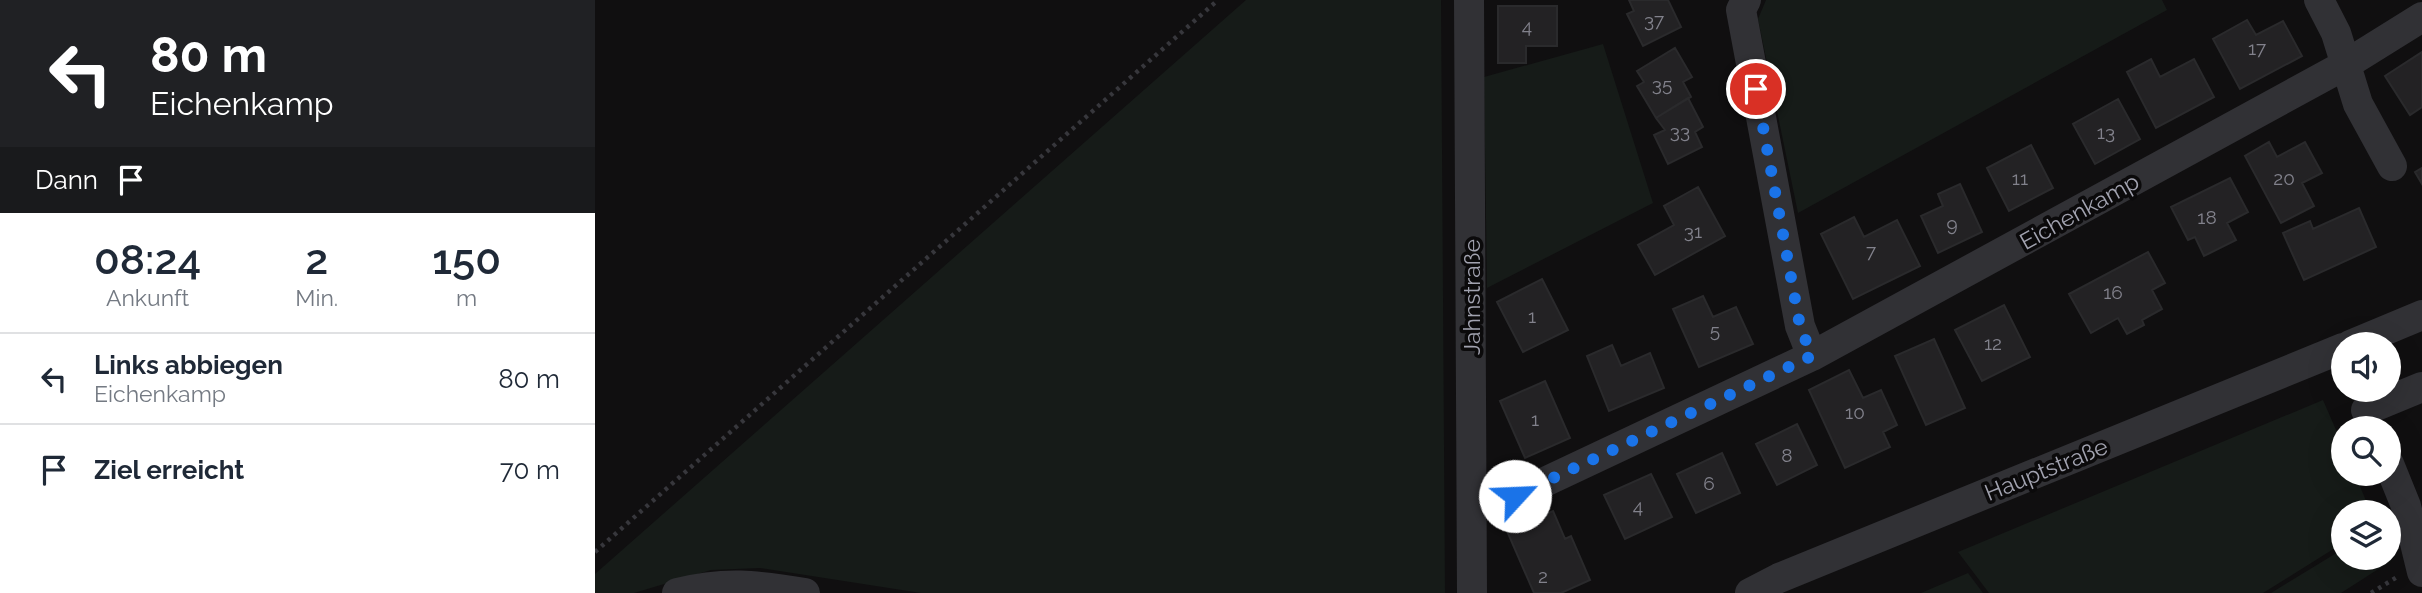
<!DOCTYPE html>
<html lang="de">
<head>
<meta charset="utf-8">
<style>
	:root { --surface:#fff; --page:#f6f6f7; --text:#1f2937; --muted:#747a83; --line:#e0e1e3 }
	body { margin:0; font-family:Raleway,sans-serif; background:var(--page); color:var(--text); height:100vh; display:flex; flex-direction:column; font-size:26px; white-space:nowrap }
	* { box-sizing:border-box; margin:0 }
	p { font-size:23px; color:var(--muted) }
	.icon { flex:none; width:38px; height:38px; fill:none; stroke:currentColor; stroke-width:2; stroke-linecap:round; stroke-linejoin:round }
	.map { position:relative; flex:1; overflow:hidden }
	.drawer { display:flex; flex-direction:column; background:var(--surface); width:595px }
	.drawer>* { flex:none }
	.banner { background:#202124; color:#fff; overflow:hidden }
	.tools { position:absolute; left:1736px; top:332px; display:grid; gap:14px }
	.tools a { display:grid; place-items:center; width:70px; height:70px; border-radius:50%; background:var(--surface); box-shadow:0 7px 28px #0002; font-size:35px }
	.pin { position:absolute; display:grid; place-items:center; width:60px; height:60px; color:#fff; margin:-30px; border:4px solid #fff; border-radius:50%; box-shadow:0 2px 7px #0007 }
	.me { position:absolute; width:77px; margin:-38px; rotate:65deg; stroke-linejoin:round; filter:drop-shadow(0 0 5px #0008) }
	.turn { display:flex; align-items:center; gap:24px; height:147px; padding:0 35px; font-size:32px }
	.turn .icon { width:91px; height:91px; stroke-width:2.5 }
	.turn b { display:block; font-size:49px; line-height:60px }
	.then { display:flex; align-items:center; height:66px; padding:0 35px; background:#0003; gap:14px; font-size:26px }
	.eta { display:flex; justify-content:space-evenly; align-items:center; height:119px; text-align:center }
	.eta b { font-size:42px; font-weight:600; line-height:49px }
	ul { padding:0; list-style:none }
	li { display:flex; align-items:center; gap:21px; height:91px; padding:0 35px; border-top:2px solid var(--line) }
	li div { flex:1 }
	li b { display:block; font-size:26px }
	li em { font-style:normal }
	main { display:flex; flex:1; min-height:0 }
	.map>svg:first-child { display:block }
</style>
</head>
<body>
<main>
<section class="drawer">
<div class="banner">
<div class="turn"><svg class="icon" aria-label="left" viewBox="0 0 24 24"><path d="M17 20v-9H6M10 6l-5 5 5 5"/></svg><div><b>80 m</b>Eichenkamp</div></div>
<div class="then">Dann<svg class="icon" aria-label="arrive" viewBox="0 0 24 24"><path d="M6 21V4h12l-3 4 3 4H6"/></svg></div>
</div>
<div class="eta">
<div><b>08:24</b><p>Ankunft</p></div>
<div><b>2</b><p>Min.</p></div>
<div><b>150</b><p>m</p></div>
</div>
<ul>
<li><svg class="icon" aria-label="left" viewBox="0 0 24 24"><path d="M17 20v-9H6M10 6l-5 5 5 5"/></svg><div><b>Links abbiegen</b><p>Eichenkamp</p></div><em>80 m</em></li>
<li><svg class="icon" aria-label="arrive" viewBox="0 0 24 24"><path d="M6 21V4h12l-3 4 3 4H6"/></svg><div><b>Ziel erreicht</b></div><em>70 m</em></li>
</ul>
</section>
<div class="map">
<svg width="1827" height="593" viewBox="0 0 1827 593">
	<rect width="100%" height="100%" fill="#100f10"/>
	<path fill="#161b18" d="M651 0H846L850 593H326L165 568 116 570 39 593H0V574Z
		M1171 0H1567L1572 10 1203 213 1163 19Z
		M1008 44 1058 203 892 288 889 77Z
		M1728 400 1748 446V474H1760L1776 513H1748V543L1668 593H1394L1363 552Z
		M1748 549V558L1794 557 1796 561 1746 593H1676Z
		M1373 573 1388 593H1326Z"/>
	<path fill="#232224" stroke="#2a2a2c" stroke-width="2" d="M1034 0H1073L1086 27 1048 46 1032 14 1039 11Z
		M903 6H962V46H931V63H903Z
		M1652 20 1661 35 1688 21 1707 56 1645 89 1618 39Z
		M1080 48 1097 77 1088 82 1096 97 1061 118 1042 86 1049 82 1042 71Z
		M1827 52V107L1815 115 1790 76Z
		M1556 59 1565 77 1599 59 1619 97 1561 128 1532 72Z
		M1093 98 1108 127 1100 132 1107 147 1073 164 1059 135 1070 130 1061 118Z
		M1523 99 1545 139 1500 164 1478 124Z
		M1674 142 1682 157 1710 142 1727 173 1707 183 1719 206 1686 223 1650 156Z
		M1436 145 1458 188 1414 211 1392 168Z
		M1827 168V184L1820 172Z
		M1635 178 1653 212 1632 223 1641 240 1609 256 1600 237 1593 240 1576 207Z
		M1365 184 1387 232 1343 253 1326 216 1348 206 1343 194Z
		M1103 187 1130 236 1060 275 1043 245 1079 225 1069 206Z
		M1764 208 1781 247 1709 280 1688 233 1715 221 1718 229Z
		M1259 217 1269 237 1302 220 1325 266 1258 299 1226 234Z
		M1553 252 1570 283 1557 290 1567 309 1547 320 1549 325 1532 334 1523 318 1496 333 1474 294Z
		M947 279 973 330 928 352 902 302Z
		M1108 296 1118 317 1141 307 1158 344 1104 367 1078 309Z
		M1409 305 1435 357 1387 381 1360 330Z
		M1339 339 1370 408 1331 425 1300 356Z
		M1017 345 1026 366 1055 353 1069 388 1014 411 992 356Z
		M1254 370 1268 398 1286 390 1302 425 1288 432 1295 447 1250 468 1214 390Z
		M950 381 975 438 930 458 905 401Z
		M1202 424 1222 465 1182 485 1161 444Z
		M1127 453 1145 493 1101 513 1082 474Z
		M1056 474 1077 517 1030 539 1009 495Z
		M958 511 970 539 976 536 995 580 966 593H939L912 531Z"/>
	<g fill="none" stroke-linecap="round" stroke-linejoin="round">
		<path stroke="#37373c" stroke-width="4.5" stroke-dasharray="3.5 5" stroke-linecap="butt" d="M0 552 623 0
			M1776 593 1802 577"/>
		<path stroke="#313135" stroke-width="30" d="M874 0 877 593
			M1151 0 1146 10 1205 326 1217 356
			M1724 0 1741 33 1763 104 1797 166
			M1755 345 1827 315
			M1771 410 1827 387
			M1794 464 1811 506 1827 572
			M878 503 920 496 1217 356 1750 65 1827 17
			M82 593C131 581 160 585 210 593
			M1155 593 1184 578 1748 348"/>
	</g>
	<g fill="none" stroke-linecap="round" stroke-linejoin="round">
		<path stroke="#1a73e8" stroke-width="12" stroke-dasharray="0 21.6" d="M920 496 1217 356 1205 326 1161 89"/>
	</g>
	<g text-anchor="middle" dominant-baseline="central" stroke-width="7" stroke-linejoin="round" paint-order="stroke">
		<g font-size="19" fill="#82828c">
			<text x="1059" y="20">37</text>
			<text x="932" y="26">4</text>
			<text x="1662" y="48">17</text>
			<text x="1067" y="84">35</text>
			<text x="1085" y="131">33</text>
			<text x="1511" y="132">13</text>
			<text x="1425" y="178">11</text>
			<text x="1689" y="178">20</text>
			<text x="1612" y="217">18</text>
			<text x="1357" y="224">9</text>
			<text x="1098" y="231">31</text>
			<text x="1276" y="251">7</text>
			<text x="1518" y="292">16</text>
			<text x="937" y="316">1</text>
			<text x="1120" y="330">5</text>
			<text x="1398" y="343">12</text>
			<text x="1260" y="412">10</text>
			<text x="940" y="419">1</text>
			<text x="1192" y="455">8</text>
			<text x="1114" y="483">6</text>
			<text x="1043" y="506">4</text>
			<text x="948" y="576">2</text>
		</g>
		<g font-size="23" fill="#a2a3b0" stroke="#0b0a0b">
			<text transform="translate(1484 211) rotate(-29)">Eichenkamp</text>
			<text transform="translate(876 297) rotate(-90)">Jahnstraße</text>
			<text transform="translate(1451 469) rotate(-22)">Hauptstraße</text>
		</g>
	</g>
</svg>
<div class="tools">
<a><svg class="icon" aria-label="sound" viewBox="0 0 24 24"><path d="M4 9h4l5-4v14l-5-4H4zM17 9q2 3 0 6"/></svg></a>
<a><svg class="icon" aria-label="search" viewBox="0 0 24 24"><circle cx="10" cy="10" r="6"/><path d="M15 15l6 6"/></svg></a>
<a><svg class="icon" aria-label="layers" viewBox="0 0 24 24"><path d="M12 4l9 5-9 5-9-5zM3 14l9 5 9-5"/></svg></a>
</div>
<div class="pin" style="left:1161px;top:89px;background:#d93025"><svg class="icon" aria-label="arrive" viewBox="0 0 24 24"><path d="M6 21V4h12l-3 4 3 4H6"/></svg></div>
<svg class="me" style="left:920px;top:496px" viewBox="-20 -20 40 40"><circle r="19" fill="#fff"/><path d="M0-13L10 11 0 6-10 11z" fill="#1a73e8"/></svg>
</div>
</main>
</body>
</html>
